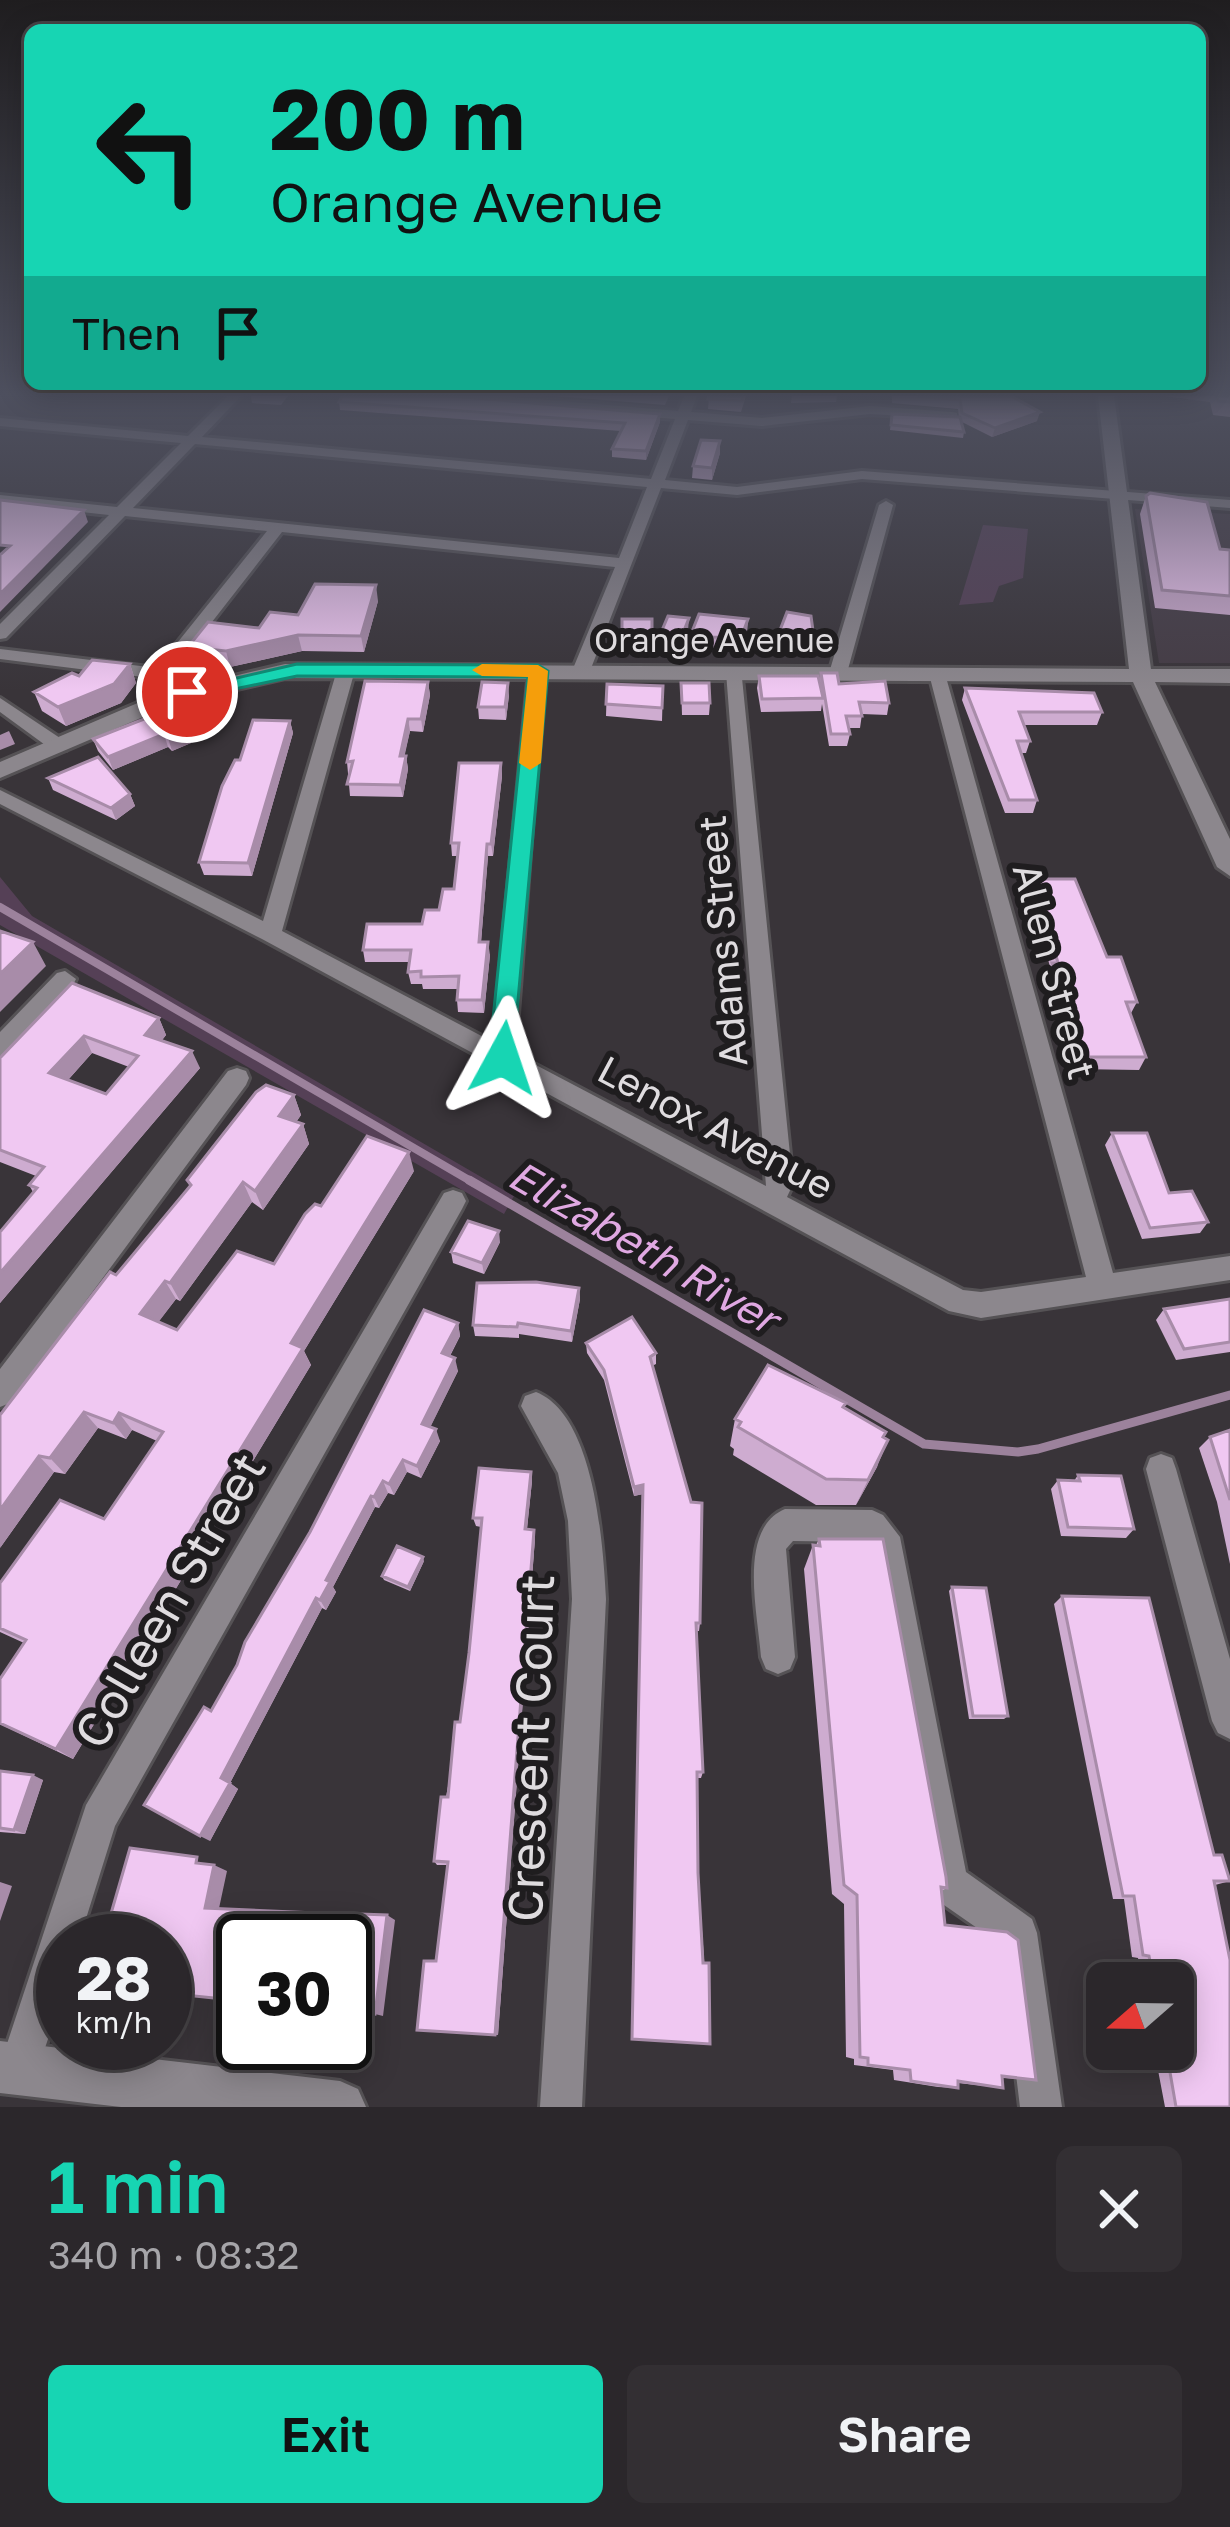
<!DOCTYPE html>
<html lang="en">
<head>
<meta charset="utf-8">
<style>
	:root { --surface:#2b272b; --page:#332f33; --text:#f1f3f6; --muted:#a6a5a9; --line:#474447; --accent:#17d5b3 }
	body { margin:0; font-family:"Golos Text",sans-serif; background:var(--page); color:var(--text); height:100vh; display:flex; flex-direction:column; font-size:45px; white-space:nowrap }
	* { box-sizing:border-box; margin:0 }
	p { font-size:39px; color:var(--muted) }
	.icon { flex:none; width:66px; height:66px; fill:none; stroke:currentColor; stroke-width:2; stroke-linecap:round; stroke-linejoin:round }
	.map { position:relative; height:2107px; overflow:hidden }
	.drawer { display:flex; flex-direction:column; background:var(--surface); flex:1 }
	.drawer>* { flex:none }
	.banner { position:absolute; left:24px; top:24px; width:1182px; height:366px; border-radius:18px; box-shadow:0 6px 30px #0003,0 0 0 3px var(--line); background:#17d5b3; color:#111; overflow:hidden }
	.needle { width:78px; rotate:250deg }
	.buttons { position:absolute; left:1086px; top:1962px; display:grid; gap:24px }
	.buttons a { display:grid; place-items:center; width:108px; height:108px; border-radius:18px; background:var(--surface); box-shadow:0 6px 30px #0003,0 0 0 3px var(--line); font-size:60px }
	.speed { position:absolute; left:36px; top:1914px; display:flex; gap:24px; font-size:60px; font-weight:700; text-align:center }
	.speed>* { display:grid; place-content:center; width:156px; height:156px; border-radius:50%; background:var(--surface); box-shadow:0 6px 30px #0003,0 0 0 3px var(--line); line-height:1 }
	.speed small { font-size:30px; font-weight:400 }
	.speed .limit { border:6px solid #111; border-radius:18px; background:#fff; color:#111 }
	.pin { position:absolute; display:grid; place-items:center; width:102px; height:102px; color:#fff; margin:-51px; border:6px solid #fff; border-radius:50%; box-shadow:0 3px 12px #0007 }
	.me { position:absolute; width:132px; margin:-66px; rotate:5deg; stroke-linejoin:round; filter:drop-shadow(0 0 9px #0008) }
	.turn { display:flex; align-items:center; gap:42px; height:252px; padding:0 48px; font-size:54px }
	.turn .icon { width:156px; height:156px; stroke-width:2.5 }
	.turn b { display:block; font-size:84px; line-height:102px }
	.then { display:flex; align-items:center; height:114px; padding:0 48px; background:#0003; gap:24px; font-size:45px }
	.round { display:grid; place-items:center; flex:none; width:126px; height:126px; border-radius:18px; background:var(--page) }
	.summary { display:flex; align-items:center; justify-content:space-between; height:204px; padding:0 48px }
	h1 { font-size:72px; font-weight:600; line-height:90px; color:var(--accent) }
	.cta { display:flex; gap:24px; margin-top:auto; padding:24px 48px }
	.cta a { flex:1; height:138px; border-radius:18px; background:var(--accent); color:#111; font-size:48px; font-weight:600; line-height:138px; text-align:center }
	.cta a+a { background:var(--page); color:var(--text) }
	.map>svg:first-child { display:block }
</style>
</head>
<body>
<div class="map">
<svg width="1230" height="2107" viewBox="0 0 1230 2107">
	<rect width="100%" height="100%" fill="#393439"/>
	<path fill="#453c45" d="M1135 509 1230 514V663H1159Z"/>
	<path fill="#554056" d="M983 525 1028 529 1023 578 999 586 993 602 959 605Z
		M0 877 32 916 514 1196 504 1214 0 925Z"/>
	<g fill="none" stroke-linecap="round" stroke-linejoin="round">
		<path stroke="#9c829c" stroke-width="8" d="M0 907 474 1183"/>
		<path stroke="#9c829c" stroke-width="9" d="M469 1180 924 1444 1018 1452 1038 1449 1230 1395"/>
		<defs>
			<path id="street" d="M228 396H241L202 437 651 479 675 419 453 400 447 396H501L678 411 684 396H697L691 412 762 418 870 406 952 412 957 413V419L870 414 762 426 688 420 665 480 737 487 862 471 1230 500V508L862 479 737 495 661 488 590 671 581 676 572 671 615 567 282 532 173 672 184 676 196 692 193 696H181L172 684 159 679 0 659V649L157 668 267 531 125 516 6 638 0 639V624L109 515 0 503V495L117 507 181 443 0 426V418L188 436ZM195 444 647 487 619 558 133 508Z
				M886 501 893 505 847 673 838 678 832 677 829 673 879 505Z
				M346 665 355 670 282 931 493 1042 529 671 532 667H544L515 1054 766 1186 726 672 729 668H741L793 1184 787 1197 963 1290 981 1292 1086 1277 929 674 932 670H944L1113 1273 1230 1256V1280L981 1318 949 1311 262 939 0 804V790L263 921 337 670Z
				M0 698 66 742V750H52L0 712Z
				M65 971 76 979 73 985 8 1053 0 1056V1032L57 973Z
				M237 1068 246 1071 249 1078 246 1085 10 1403 0 1407V1369L228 1071Z
				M453 1190 462 1193 466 1201 462 1209 115 1826 79 1941H63V1994L33 2084 19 2091 5 2084 0 2065 86 1805 444 1193Z
				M536 1392C595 1415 603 1545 606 1599L582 2107H540L572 1599 568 1521 558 1473 521 1406 525 1396Z
				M1161 1454 1172 1458 1176 1469 1230 1659V1739L1218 1733 1212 1721 1146 1469 1150 1458Z
				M785 1509 872 1510 883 1515 900 1537 966 1872 1032 1919 1037 1933 1062 2107H1020L1000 1944 944 1905 929 1879 874 1555 864 1542 793 1541 786 1549 795 1657 790 1669 778 1674 766 1669 761 1657C758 1614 737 1529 785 1509Z"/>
			<path id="secondary" d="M1098 396H1114L1151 669H1230V683L1155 682 1230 839V876L1217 867 1133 682 285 678 176 703 0 778V762L161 693 285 664 1129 669Z
				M0 2041 340 2081 358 2089 366 2107H121L0 2093Z"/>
		</defs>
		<use href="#street" stroke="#555255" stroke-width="6"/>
		<use href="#secondary" stroke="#555255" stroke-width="6"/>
		<use href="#street" fill="#8c878d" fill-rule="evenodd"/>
		<use href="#secondary" fill="#8c878d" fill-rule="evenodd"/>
	</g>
	<path fill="#ceacd0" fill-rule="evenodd" d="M251 396H288L281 405 252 403Z
		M556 396H669L665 405Z
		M709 396H746L741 412 708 409Z
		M792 396H837L836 402 791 403Z
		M892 396H1011L1037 421 992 437 962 422 964 432 963 438 890 430 892 414 959 417 958 409 892 403Z
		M1165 396H1230V417L1213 415 1210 402Z
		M339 402 660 414V422L646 460 612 457V449L621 431 340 410Z
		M720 453 712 480 692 478 693 466Z
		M1146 496 1220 549 1230 550V615L1155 608 1140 514Z
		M378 601 364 652 302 651 230 667 193 663 188 647 259 628 298 615Z
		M622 619H652V651H622Z
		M748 619 747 631 740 650 690 646 691 634Z
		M688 631 681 651 660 648V635Z
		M777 638H814L813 648H776Z
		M130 664 136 683 121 703 66 726 42 711 34 692 79 676Z
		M821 673 839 684 889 703 887 715 862 714 860 728H848L850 734 847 746H829L822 704 821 711 761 712 757 688 759 676 820 683Z
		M428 682 430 695 423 732 410 731 404 756H406L408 769 403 797 350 796 347 762Z
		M681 683 710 703 709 715H682Z
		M607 684 663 686 662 721 606 716Z
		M965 688 1102 712 1097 725H1024L1030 741 1026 753H1021L1037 800 1033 813H1005L962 700Z
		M509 695 506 720 479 719 478 707Z
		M173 700 219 719 190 729 178 713Z
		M290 721 293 733 252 876 204 875 199 862 240 760Z
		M187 731 191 743 172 751 168 747 113 770 98 751 93 739Z
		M501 763 502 776 493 856H488L481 942 490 955 484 1013 458 1012 457 1000 458 989H423L422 984H411L408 972 410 962H365L363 950 422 924 439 910 454 889 457 856H452L451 843Z
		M48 778 130 794 135 806 116 820 53 790Z
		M1035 879 1107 957 1137 1002 1130 1015 1146 1057 1139 1070 1074 1069 1067 1046 1071 1038 1059 995H1053L1047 976 1050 967 1031 892Z
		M159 1018 166 1035 162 1040 200 1068 0 1303V1232L33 1192 29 1185 36 1176 0 1162V1058ZM92 1053 129 1067 106 1094 68 1080Z
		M294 1095 301 1115 296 1122 303 1124 309 1144 263 1210 252 1202 180 1301 176 1299 158 1322 177 1330 274 1264 321 1206 414 1171 304 1351 311 1365 73 1759 0 1724V1679L24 1643 0 1632V1583L104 1519 157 1441 132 1430 126 1439 98 1428 65 1474 54 1472 0 1548 116 1275 190 1187 187 1180Z
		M1112 1133 1169 1193 1208 1222 1200 1233 1142 1239 1105 1145Z
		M500 1242 484 1274 453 1263 451 1252Z
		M579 1288 580 1299 572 1342 519 1334V1338L475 1336 473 1325Z
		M1230 1299V1352L1176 1360 1156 1320 1164 1309Z
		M458 1323 460 1336 450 1356 458 1371 430 1427 440 1441 421 1478 407 1472 394 1495 388 1493 379 1508 375 1507 333 1587 336 1592 326 1610 322 1608 230 1783 238 1789 210 1841 211 1711Z
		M586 1343 656 1353V1364L652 1366 700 1623 699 1631H696L703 1772 701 1778H697L698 1873 710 2044 643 1494 634 1496 604 1380 587 1353Z
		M844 1408 884 1437 877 1467 856 1505H816L733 1455 734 1449 730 1446 735 1419Z
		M1230 1430V1564L1217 1502 1199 1448 1210 1437Z
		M531 1472 532 1481 527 1529 534 1530 535 1538 498 2035 417 2030 436 1961 447 1865H437L434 1861 460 1722 469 1653 481 1527 476 1526 473 1518Z
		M1078 1475 1134 1529 1126 1538 1061 1536 1051 1489 1058 1480 1074 1481Z
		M819 1539 947 1888 941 1891 945 1925 1036 2080 1003 2078V2088L958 2083V2088L938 2087 894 2080 893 2070 854 2065V2059L846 2057 844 1904 832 1894 804 1569 813 1545H816Z
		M424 1561 410 1591 384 1580 382 1576Z
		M952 1587 1008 1716 1004 1719H969L949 1591Z
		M1062 1596 1230 1881 1215 1885 1230 2107H1165L1154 2049H1173V1983H1143L1138 1958 1132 1957 1124 1899H1113L1054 1604Z
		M0 1771 43 1780 25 1834 0 1832Z"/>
	<path fill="#a88ca9" d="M1040 412 1037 421 992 437 995 428Z
		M660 414V422L646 460V451Z
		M720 441V453L712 480V468Z
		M84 510 88 522 0 612V594Z
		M376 585 378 601 364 652 361 636Z
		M689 618 688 631 681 651V638Z
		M748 619 747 631 740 650 741 638Z
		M298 635 302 651 230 667 226 651Z
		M130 664 136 683 121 703 66 726 58 707Z
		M428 682 430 695 423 732 421 719Z
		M508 683 509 695 506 720 505 707Z
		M215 706 219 719 190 729 186 716Z
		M408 719 410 731 402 768 400 756Z
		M290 721 293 733 252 876 248 863Z
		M9 731 15 744 0 750V735Z
		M187 731 191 743 172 751 168 738Z
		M164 734 168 747 113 770 108 757Z
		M406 756 408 769 403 797 400 785Z
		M501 763 502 776 493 856 491 844Z
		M130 794 135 806 116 820 111 808Z
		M487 844 488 856 480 955 479 942Z
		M33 942 46 966 0 1012V974Z
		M488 942 490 955 484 1013 482 1000Z
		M159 1018 166 1035 153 1052 145 1035Z
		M84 1036 92 1053 59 1090 49 1073Z
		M192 1051 200 1068 0 1303V1273Z
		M294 1095 301 1115 286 1137 279 1116Z
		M303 1124 309 1144 263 1210 255 1191Z
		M409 1152 414 1171 304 1351 311 1365 73 1759 56 1749 291 1343Z
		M243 1182 252 1202 180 1301 170 1283Z
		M499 1231 500 1242 484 1274 482 1263Z
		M165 1281 176 1299 151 1332 140 1314Z
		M579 1288 580 1299 572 1342 571 1331Z
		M458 1323 460 1336 445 1365 442 1353Z
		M455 1358 458 1371 426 1436 422 1424Z
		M84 1412 98 1428 65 1474 50 1458Z
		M119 1413 132 1430 126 1439 113 1423Z
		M436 1429 440 1441 421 1478 417 1466Z
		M888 1440 877 1467 856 1505 868 1480Z
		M39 1456 54 1472 0 1548V1510Z
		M403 1460 407 1472 394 1495 389 1484Z
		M531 1472 532 1481 526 1538 525 1529Z
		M383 1481 388 1493 379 1508 374 1497Z
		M643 1485V1494L634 1496V1487Z
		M371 1496 375 1507 333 1587 336 1592 326 1610 320 1600 326 1580Z
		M534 1530 535 1538 498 2035H495Z
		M423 1557 424 1561 410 1591 408 1587Z
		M316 1598 322 1608 230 1783 238 1789 210 1841 200 1836 221 1778Z
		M33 1775 43 1780 25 1834 14 1830Z
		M214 1865 227 1871 218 1913 205 1908Z
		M0 1882 12 1886 0 1921Z
		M387 1915 395 1920 383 2016 375 2014Z"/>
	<path fill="#f0c8f2" stroke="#a88ca9" stroke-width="3" fill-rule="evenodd" d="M342 396H451L660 414 646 451 612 449 625 423 339 402Z
		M709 396H743L742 401 708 399Z
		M917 396H1011L1040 412 995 428 962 413 960 400Z
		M1217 396H1230V402L1218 401Z
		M892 414 960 417 964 432 891 425Z
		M701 440 720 441 712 468 693 466Z
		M1150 493 1207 502 1220 549 1230 550V596L1162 590 1146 496Z
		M0 500 84 510 0 594V555L10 546 0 545Z
		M315 584 376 585 361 636 298 635 226 651 188 647 208 622 259 628 270 612 298 615Z
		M787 612 811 616 814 638H777Z
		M699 614 748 619 741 638 712 637 691 634Z
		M668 616 689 618 681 638 660 635Z
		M622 619H652V639L622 638Z
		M92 660 130 664 114 684 58 707 34 692 72 673 79 676Z
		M821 673H837L839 684 885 681 889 703 859 702 862 716H846L850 734H831Z
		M759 676H818L823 698 762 699Z
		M365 681 428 682 421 719H408L400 756H406L400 785 347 784 353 761 347 762Z
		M482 682 508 683 505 707H478Z
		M681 683H709L710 703H682Z
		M607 684 663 686 662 708 606 704Z
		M965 688 1094 693 1102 712H1019L1030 741H1017L1037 800H1009Z
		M202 690 215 706 186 716 173 700Z
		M167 710 187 731 168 738 164 734 108 757 93 739Z
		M253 720 290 721 248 863 199 862 222 786 235 760H240Z
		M98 757 130 794 111 808 48 778Z
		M459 763H501L491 844H487L479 942H488L482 1000H457L459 976 421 977V971L408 972 411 950H363L367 924H422L425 910H439L443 889H454L459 843H451Z
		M1035 879H1075L1107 957H1121L1137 1002H1126L1146 1057H1080L1073 1034H1079L1064 982H1058L1052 963H1058Z
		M0 931 33 942 0 974Z
		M72 983 159 1018 145 1035 192 1051 0 1273V1232L37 1188 29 1185 44 1167 0 1150V1058ZM84 1036 138 1056 106 1094 49 1073Z
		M266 1085 294 1095 279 1116 303 1124 255 1191 243 1182 170 1283 165 1281 140 1314 177 1330 237 1251 274 1264 305 1214 315 1204 321 1206 367 1136 409 1152 291 1343 303 1348 56 1749 0 1723V1679L26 1640 0 1628V1583L60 1500 104 1519 163 1432 119 1413 113 1423 84 1412 50 1458 39 1456 0 1510V1415L110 1272 116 1275 191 1185 187 1180 256 1092Z
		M1112 1133H1147L1169 1193 1192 1191 1208 1222 1150 1228Z
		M468 1221 499 1231 482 1263 451 1252Z
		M536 1282 579 1288 571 1331 518 1323 517 1327 473 1325 477 1283Z
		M1230 1299V1342L1184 1349 1164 1309Z
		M424 1310 458 1323 442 1353 455 1358 422 1424 436 1429 417 1466 403 1460 389 1484 383 1481 374 1497 371 1496 326 1580 330 1582 320 1600 316 1598 221 1778 230 1783 200 1836 144 1805 204 1707 211 1711 237 1665 245 1642 310 1532Z
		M632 1317 656 1353 650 1357 691 1502 702 1503 700 1623H696L703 1772H697L698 1873 703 1963H709L710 2044 632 2039 643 1485 634 1487 604 1370 586 1343Z
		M768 1365 846 1403 843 1407 886 1432 883 1437 888 1440 868 1480 826 1479 738 1427 741 1422 735 1419Z
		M1230 1430V1500L1210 1437Z
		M479 1468 531 1472 525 1529 534 1530 495 2035 417 2030 424 1961H436L448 1862 434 1861 441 1797H448L455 1722H460L469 1653 482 1518H473Z
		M1078 1475 1121 1476 1134 1529 1068 1527 1058 1480 1080 1481Z
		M819 1539H883L946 1877 947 1888 941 1887 945 1925 1007 1932 1018 1940 1036 2080 1002 2076 1003 2088 958 2081V2088L911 2081 910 2070 868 2065V2058L860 2057 857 1895 844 1885 813 1545 820 1546Z
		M397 1546 423 1557 408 1587 382 1576Z
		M952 1587 986 1588 1008 1716H973Z
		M1062 1596 1149 1598 1214 1855H1222L1230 1881H1214L1230 1960V2107H1176L1166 2049H1173V1983H1154L1149 1956 1143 1955 1134 1896H1123Z
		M0 1771 33 1775 14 1830 0 1828Z
		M130 1848 197 1857 196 1863 214 1865 205 1908 316 1913 324 1916 323 1922 360 1923 361 1914 387 1915 375 2014 345 2011V1941H243V2001L165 1993V1941H103Z"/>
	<linearGradient id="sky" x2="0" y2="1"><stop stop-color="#1f1d1f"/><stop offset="0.57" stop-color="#4e505f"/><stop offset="1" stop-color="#4e505f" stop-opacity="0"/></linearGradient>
	<rect width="1230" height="691" fill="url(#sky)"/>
	<path fill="#17d5b3" stroke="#0f8a74" stroke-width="3" d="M297 664 538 665 548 671 512 1066H493L489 1058 528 677 297 676 187 699 177 692Z"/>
	<path fill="#f59e0b" d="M538 665 548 671 541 763 530 770 519 763 528 677 482 676 472 670 482 664Z"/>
	<g text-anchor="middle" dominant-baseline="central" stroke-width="12" stroke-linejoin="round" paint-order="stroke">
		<g font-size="33" fill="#dfdcdf" stroke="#1f1d1f">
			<text x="714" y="639">Orange Avenue</text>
		</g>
		<g font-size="39" fill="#dfdcdf" stroke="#1f1d1f">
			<text transform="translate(722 941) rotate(-95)">Adams Street</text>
			<text transform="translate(1055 971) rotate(75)">Allen Street</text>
			<text transform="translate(716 1127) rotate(28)">Lenox Avenue</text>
		</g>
		<g font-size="42" font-style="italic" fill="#e0a8e2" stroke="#1f1d1f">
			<text transform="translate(644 1246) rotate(30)">Elizabeth River</text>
		</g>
		<g font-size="48" fill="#dfdcdf" stroke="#1f1d1f">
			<text transform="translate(169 1600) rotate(-60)">Colleen Street</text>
			<text transform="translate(530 1748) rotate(-88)">Crescent Court</text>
		</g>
	</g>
</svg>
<div class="buttons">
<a><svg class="needle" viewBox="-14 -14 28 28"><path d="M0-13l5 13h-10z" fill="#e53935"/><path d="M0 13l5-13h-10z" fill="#a6a5a9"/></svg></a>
</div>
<div class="speed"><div>28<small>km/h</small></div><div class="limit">30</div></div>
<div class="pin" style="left:187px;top:692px;background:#d93025"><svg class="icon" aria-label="arrive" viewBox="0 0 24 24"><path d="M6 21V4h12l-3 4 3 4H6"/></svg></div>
<svg class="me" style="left:503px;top:1058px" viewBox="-20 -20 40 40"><path d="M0-17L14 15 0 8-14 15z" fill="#17d5b3" stroke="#fff" stroke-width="4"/></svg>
<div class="banner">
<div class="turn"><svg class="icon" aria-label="left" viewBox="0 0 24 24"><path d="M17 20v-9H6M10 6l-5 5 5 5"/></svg><div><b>200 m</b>Orange Avenue</div></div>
<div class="then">Then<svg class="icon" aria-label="arrive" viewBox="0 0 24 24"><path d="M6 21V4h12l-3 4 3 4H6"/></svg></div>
</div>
</div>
<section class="drawer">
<div class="summary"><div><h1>1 min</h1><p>340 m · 08:32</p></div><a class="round"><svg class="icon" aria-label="close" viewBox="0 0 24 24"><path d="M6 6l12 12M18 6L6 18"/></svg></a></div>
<div class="cta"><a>Exit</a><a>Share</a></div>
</section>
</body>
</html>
